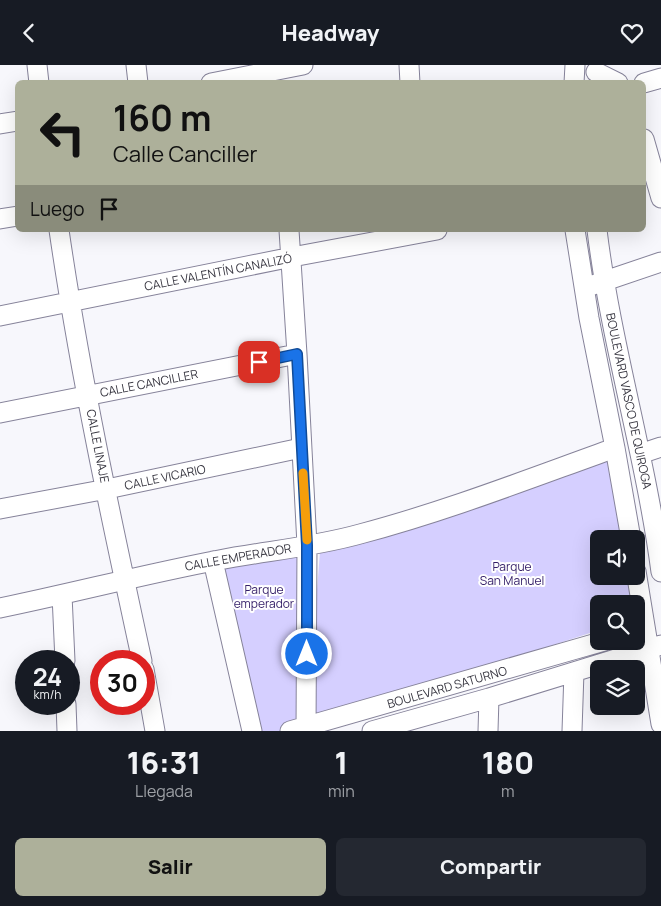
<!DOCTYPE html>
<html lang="es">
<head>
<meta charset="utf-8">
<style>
	:root { --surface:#171b24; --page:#242831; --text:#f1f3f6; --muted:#9ea1a6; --accent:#adb09a }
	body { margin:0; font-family:Manrope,sans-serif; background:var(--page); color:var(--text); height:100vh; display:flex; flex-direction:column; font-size:19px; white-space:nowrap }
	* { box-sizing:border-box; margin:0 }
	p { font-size:16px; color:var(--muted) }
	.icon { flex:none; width:28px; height:28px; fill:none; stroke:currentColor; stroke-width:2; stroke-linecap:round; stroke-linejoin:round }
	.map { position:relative; height:666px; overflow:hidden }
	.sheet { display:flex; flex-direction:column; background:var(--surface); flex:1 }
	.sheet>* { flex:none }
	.banner { position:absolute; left:15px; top:15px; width:631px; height:152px; border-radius:8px; box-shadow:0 5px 20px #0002; background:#adb09a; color:#111; overflow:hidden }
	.buttons { position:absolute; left:590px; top:465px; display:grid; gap:10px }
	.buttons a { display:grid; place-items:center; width:55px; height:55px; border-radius:8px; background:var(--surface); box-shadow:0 5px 20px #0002; font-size:25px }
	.speed { position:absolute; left:15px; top:585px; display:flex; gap:10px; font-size:25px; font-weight:700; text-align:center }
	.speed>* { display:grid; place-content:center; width:65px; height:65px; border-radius:50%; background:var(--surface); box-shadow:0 5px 20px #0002; line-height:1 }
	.speed small { font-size:12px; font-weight:400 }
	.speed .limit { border:8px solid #d22; background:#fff; color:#111 }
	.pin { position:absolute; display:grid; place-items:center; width:42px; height:42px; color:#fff; margin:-21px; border-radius:10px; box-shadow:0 2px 8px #0006 }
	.me { position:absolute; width:55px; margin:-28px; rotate:0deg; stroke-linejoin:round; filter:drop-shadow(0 0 4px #0008) }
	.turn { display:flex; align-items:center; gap:18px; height:105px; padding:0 15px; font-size:22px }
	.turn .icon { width:65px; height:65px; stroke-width:2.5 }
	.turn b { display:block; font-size:35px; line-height:42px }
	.then { display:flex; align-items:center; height:48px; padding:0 15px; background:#0003; gap:10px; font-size:19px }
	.eta { display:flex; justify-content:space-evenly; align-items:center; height:85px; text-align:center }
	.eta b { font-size:30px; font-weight:800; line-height:35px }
	.cta { display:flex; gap:10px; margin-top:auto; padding:10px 15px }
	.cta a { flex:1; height:58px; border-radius:8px; background:var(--accent); color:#111; font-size:20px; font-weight:800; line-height:58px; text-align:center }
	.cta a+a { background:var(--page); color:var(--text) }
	header { display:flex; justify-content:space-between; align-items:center; height:65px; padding:0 15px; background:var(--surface); font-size:22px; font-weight:800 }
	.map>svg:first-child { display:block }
</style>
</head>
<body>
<header><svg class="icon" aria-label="back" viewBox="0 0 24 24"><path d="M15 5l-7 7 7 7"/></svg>Headway<svg class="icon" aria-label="heart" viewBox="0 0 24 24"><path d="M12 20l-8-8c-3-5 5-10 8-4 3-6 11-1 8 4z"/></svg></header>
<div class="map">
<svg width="661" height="666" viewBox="0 0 661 666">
	<rect width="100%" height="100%" fill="#f7f7fc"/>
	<path fill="#d5cfff" d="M611 389 622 474H599V511H627L631 539H599V565L291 666H252L213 496 307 480V652L320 487Z"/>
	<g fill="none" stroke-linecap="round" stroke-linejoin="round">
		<defs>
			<path id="minor" d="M37 0 39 18
				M136 0 138 18
				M409 0 410 18
				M596 7 618 18
				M211 18 303 0
				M574 18 575 0
				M644 18 661 13
				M0 59 18 56
				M644 74 661 133
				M0 154 18 151
				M59 165C80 310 111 453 142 596
				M289 165 297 289 307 480 306 666
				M575 165 589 253 615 383 631 474
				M597 165C611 280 646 392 661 507
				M593 220 661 197
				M0 251 292 192 437 165
				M0 348 297 289
				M640 389 661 382
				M0 444 107 424 301 383
				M213 496 252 666
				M636 506 661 659
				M62 530 65 596
				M0 543C73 528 145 509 219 495 266 486 314 482 360 469 447 446 531 413 615 383
				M144 604 155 666
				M66 639 67 666
				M290 666 604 576
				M372 666 489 633 661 580
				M488 666 489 633
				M572 666 574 607"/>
		</defs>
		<use href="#minor" stroke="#86839a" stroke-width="21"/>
		<use href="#minor" stroke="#fff" stroke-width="19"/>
	</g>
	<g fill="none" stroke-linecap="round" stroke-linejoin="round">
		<defs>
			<path id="route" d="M259 297 297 289 307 480V589"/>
		</defs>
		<use href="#route" stroke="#114b97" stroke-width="12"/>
		<use href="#route" stroke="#1a73e8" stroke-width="9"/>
		<path stroke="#f59e0b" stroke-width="9" d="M303 408 307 475"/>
	</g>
	<g text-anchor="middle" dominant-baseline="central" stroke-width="4" stroke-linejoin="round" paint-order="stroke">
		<g font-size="12" fill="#373640" stroke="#fff">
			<text transform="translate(218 207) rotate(-11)">CALLE VALENTÍN CANALIZÓ</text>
			<text transform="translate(149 318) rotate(-11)">CALLE CANCILLER</text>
			<text transform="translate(629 336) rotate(78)">BOULEVARD VASCO DE QUIROGA</text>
			<text transform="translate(98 381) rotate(79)">CALLE LINAJE</text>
			<text transform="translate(165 412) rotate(-12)">CALLE VICARIO</text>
			<text transform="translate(238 492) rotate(-10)">CALLE EMPERADOR</text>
			<text transform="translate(447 622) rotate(-16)">BOULEVARD SATURNO</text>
		</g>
		<g font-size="12" fill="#341f68" stroke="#fff">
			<text x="512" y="501">Parque<tspan x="512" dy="14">San Manuel</tspan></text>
			<text x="264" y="524">Parque<tspan x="264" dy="14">emperador</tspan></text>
		</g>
	</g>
</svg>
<div class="buttons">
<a><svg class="icon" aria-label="sound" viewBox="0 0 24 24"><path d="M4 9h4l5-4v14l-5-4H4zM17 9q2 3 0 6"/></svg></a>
<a><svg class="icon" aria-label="search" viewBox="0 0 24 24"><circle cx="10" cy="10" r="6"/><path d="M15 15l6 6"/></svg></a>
<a><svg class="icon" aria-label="layers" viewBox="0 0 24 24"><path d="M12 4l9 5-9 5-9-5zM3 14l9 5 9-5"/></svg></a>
</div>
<div class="speed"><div>24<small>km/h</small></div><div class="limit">30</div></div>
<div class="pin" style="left:259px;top:297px;background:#d93025"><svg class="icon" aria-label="arrive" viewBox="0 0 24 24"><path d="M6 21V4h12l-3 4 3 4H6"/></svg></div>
<svg class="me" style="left:307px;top:589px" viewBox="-20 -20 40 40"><circle r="17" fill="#1a73e8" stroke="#fff" stroke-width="3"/><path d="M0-11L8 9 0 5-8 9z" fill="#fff"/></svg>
<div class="banner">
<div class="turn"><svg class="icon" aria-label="left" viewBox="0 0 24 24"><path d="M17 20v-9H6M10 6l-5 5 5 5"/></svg><div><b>160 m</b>Calle Canciller</div></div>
<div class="then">Luego<svg class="icon" aria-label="arrive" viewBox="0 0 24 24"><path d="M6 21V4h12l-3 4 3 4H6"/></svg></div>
</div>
</div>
<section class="sheet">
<div class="eta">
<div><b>16:31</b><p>Llegada</p></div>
<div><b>1</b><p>min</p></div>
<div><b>180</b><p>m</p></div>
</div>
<div class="cta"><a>Salir</a><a>Compartir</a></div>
</section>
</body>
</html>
